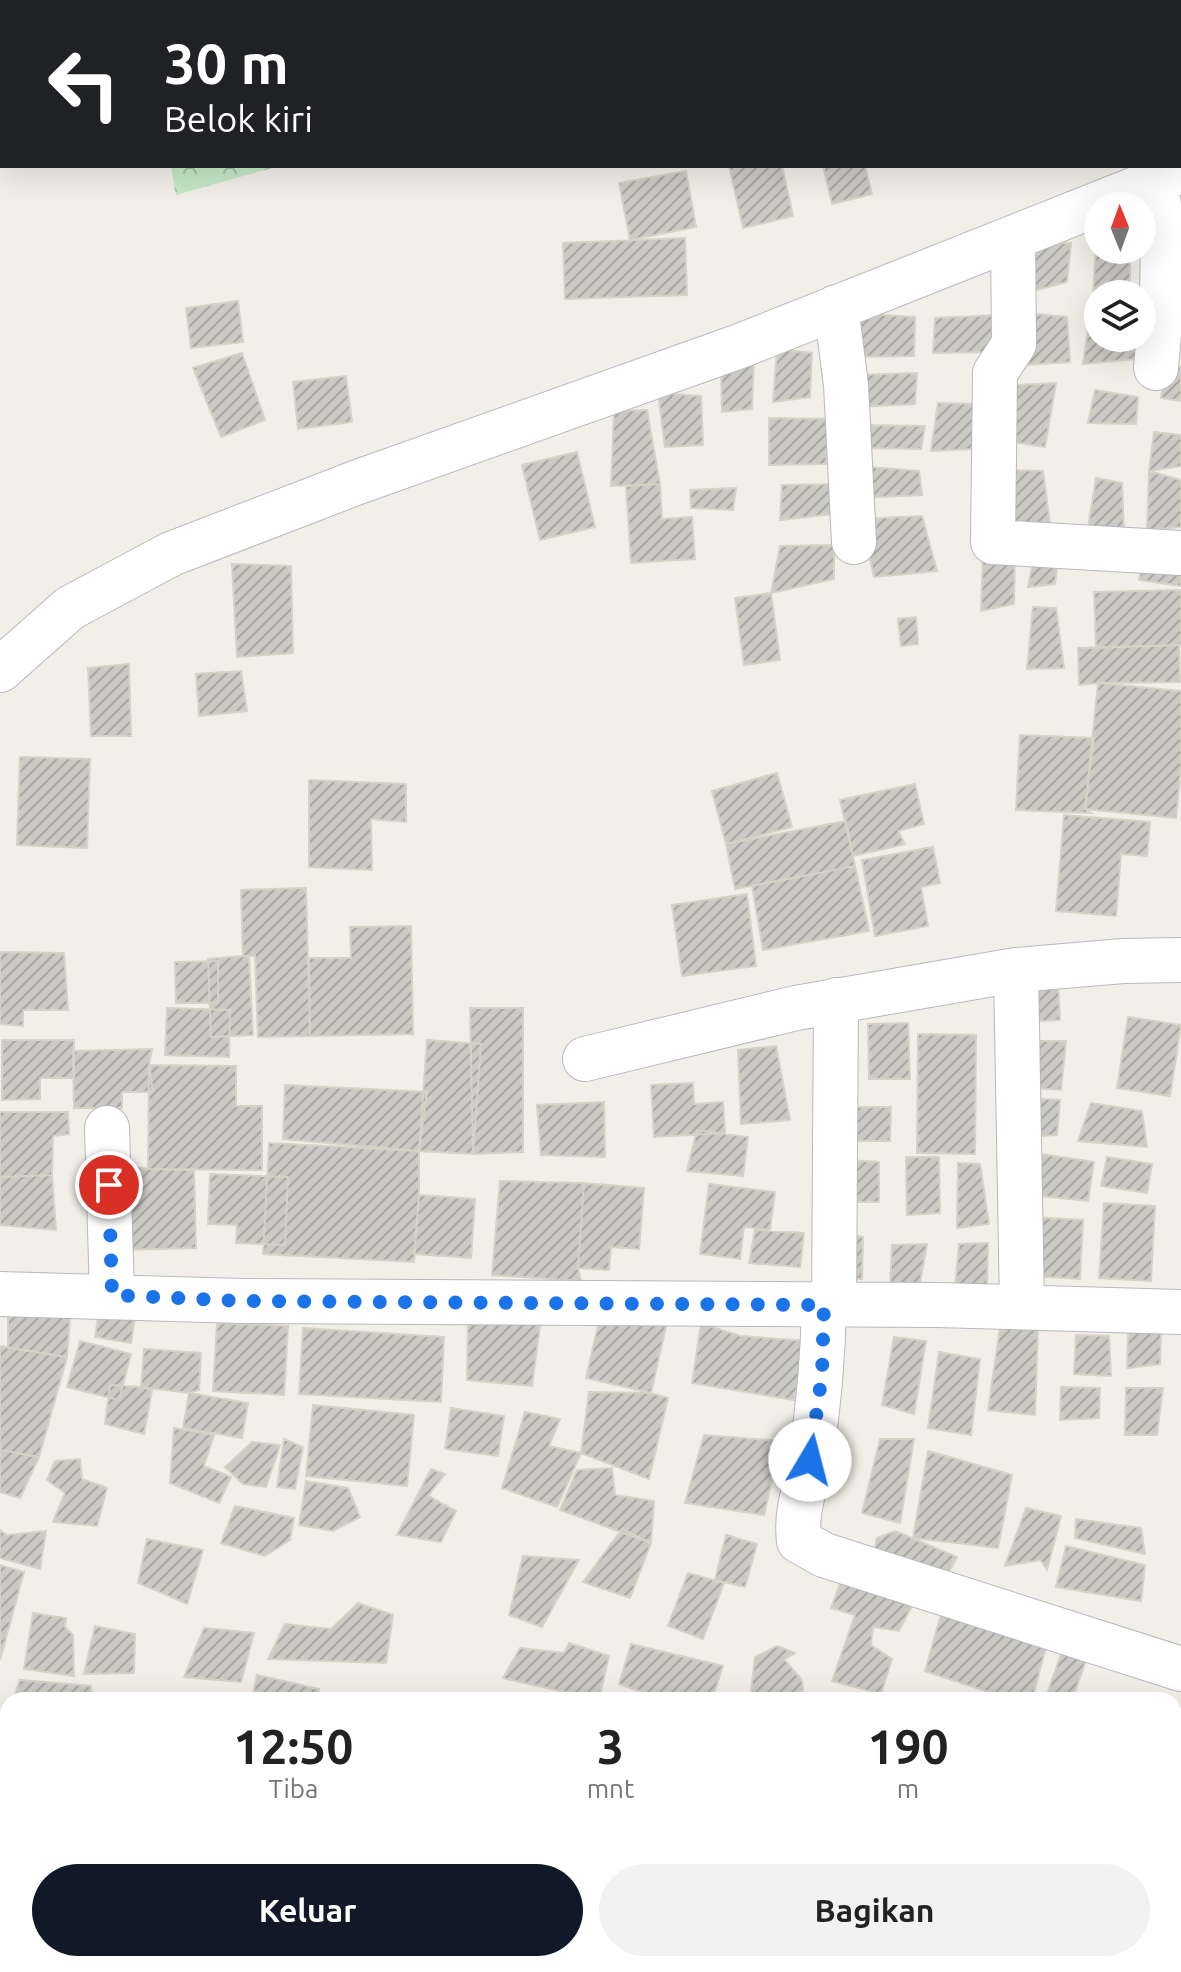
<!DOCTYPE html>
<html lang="id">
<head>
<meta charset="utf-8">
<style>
	:root { --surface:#fff; --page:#f2f2f2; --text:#222; --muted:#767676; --accent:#111827 }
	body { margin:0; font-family:Ubuntu,sans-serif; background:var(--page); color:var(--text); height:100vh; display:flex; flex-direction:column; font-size:30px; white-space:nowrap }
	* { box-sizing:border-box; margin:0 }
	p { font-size:26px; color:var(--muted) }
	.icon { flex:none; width:44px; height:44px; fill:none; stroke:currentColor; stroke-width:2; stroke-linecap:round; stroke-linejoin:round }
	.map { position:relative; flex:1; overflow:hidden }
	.side { position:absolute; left:0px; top:1692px; width:1182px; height:280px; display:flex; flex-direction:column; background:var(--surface); border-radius:24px 24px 0 0; box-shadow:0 8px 32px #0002 }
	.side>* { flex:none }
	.hud { position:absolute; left:0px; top:0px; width:1182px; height:168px; box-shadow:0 8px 32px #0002; background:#202124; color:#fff; overflow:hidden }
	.needle { width:52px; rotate:359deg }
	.buttons { position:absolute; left:1084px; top:192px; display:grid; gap:16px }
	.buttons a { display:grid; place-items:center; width:72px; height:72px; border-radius:50%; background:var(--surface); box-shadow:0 8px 32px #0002; font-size:40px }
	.pin { position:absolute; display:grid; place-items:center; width:68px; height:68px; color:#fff; margin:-34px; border:4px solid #fff; border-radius:50%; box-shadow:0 2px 8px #0007 }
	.me { position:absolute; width:88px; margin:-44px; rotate:8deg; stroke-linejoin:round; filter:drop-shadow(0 0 6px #0008) }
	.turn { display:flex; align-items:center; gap:28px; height:168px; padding:0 32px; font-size:36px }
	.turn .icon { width:104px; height:104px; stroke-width:2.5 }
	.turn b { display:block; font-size:56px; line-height:68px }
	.eta { display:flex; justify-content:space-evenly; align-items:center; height:136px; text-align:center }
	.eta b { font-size:48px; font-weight:700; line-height:56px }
	.button { display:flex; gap:16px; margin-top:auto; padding:16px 32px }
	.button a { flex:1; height:92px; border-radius:48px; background:var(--accent); color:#fff; font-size:32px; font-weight:700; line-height:92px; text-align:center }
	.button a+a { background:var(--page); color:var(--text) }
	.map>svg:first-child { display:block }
</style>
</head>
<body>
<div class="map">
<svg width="1181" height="1972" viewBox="0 0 1181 1972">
	<defs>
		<pattern id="forest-crowns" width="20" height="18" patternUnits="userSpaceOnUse" patternTransform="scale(2)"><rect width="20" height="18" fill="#c4e8c6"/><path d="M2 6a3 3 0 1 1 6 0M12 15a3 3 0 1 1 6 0" fill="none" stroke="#a2bfa5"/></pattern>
		<pattern id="building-hatch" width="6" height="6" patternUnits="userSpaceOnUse" patternTransform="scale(2)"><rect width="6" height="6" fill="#cccac4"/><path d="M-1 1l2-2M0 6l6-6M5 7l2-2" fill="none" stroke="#a9a7a3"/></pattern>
	</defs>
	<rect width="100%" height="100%" fill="#f1efe7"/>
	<path fill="url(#forest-crowns)" d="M141 0H860L141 2Z
		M171 166H279L176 195Z"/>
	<path fill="url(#building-hatch)" stroke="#d6d2c5" stroke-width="2" d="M1115 0H1181V65L1180 2Z
		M729 166H782L793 216 743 228Z
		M823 166H865L872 194 832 204Z
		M686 171 696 227 630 240 619 183Z
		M1097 227 1098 250H1130V294H1098V296L1093 297Z
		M685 238 687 295 565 299 563 243Z
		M1071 243 1067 282 1015 296 1022 244Z
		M1098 296V338H1142L1147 358 1083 364 1093 297Z
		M238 301 243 342 191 348 186 308Z
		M854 313 915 317 914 356 851 357Z
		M1025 313 1067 317 1070 362 1014 366Z
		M998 315 996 352 933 353 935 318Z
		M777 349 812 353 810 397 773 402Z
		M242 353 265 420 221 437 193 368Z
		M754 356 752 409 722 412 721 361Z
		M1166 366 1181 367V401L1161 398Z
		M917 373 915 404 857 407 854 375Z
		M346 376 352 422 298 429 293 382Z
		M1056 383 1045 447 1012 442 1014 385Z
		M1095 390 1138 397 1136 424 1088 423Z
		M658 393 701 396 703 445 665 447Z
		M938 403 976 404 973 449 931 451Z
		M647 410 660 484 611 486 614 411Z
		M769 418 829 419 826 464 769 465Z
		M857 425 925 426 921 449 856 448Z
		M1154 432 1181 435V466L1149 471Z
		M577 452 595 527 540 540 522 465Z
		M856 466 919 471 922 495 859 498Z
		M1009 470 1043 471 1050 523 1008 530Z
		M1149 471 1181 480V527L1147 530Z
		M1096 478 1122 483 1124 534 1088 528Z
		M660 484 662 519 692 517 695 559 631 563 626 486Z
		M839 484 833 514 780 520 782 485Z
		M736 488 733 510 691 508 690 490Z
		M922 516 937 571 874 577 861 519Z
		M834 545V579L771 593 780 546Z
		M1035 551H1059L1055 584 1028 587Z
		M1015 552 1014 604 981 611 983 555Z
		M1144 554 1181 556V586L1139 580Z
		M232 564 291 566 293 653 237 657Z
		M1181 590V645L1096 648 1094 592Z
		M771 593 780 660 744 665 735 598Z
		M1033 607 1056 608 1064 668 1027 669Z
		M916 617 918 644 901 646 898 619Z
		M1179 645 1180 682 1098 683 1079 685 1078 648Z
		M129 664 131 736H91L88 668Z
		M241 671 247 711 199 716 196 674Z
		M1098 683 1181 691V767L1176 818 1085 809Z
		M1020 735 1094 738 1085 809 1091 813 1016 810Z
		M20 757 90 759 87 848 17 845Z
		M777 773 792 827 726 844 712 791Z
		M309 780 406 784V822L371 819 372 870 309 867Z
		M915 784 924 824 898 831 905 844 853 856 840 800Z
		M1064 815 1150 822 1147 856 1121 854 1116 916 1056 911Z
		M846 821 855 866 735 889 726 844Z
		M933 847 940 883 921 887 928 926 875 936 862 860Z
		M855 866 869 931 763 950 752 886Z
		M306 888 310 1036 258 1037 255 956H243L241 890Z
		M747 894 756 966 682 976 672 905Z
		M411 926 413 1034 310 1036 309 958H351L350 927Z
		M0 952 64 953 68 1010H23V1026L0 1024Z
		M243 956 249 957 253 1035 211 1037 208 959Z
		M218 961V1003H176L175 962Z
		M1058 982 1060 1020 1025 1022 1024 985Z
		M167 1008 230 1010 229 1057 165 1055Z
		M470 1008H523V1152L473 1154Z
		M1128 1017 1181 1025 1170 1096 1117 1088Z
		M908 1023 910 1079H869L868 1024Z
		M918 1034 976 1035 975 1154 917 1153Z
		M2 1040H74V1078H40V1099L2 1100Z
		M427 1040 481 1044 473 1154 419 1151Z
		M1027 1041H1066L1061 1090 1023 1087Z
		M776 1046 790 1120 741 1124 738 1050Z
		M152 1049 149 1065 153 1092H122V1108H74L73 1051Z
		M149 1065 236 1066V1106H262V1170L148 1169Z
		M693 1083 694 1104 723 1102 725 1133 654 1137 651 1085Z
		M285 1085 427 1092 419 1151 283 1139Z
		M1030 1098 1060 1100 1057 1135 1024 1137Z
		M604 1102 605 1157 541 1155 537 1105Z
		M1091 1103 1142 1111 1147 1147 1078 1141Z
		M842 1107H891L890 1141H842Z
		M0 1112H68L69 1134 53 1136 52 1175 0 1177Z
		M697 1130 748 1137 743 1176 687 1171Z
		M269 1143 419 1151V1195L414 1262 263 1254Z
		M1035 1153 1094 1162 1088 1201 1030 1195Z
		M906 1157H939L940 1213 907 1215Z
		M1107 1157 1152 1164 1147 1193 1101 1186Z
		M848 1160 879 1162V1202H843Z
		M958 1163 980 1164 989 1224 957 1228Z
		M119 1164 148 1169 194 1170 196 1248 119 1250Z
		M210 1174 288 1177 285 1245 236 1243 237 1225 208 1224Z
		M52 1175 56 1230 0 1225V1177Z
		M500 1181 584 1183 578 1268 581 1281 492 1275Z
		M584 1183 644 1188 639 1249 611 1247 609 1270 578 1268Z
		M709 1184 775 1192 770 1230 744 1227 740 1259 700 1254Z
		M419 1195 475 1199 471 1258 414 1254Z
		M1104 1203 1155 1206 1151 1281 1099 1278Z
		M1032 1217 1083 1220 1080 1279 1030 1276Z
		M755 1230 804 1233 800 1267 749 1263Z
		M845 1233 863 1237 862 1279H838Z
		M988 1243 987 1291 955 1288 959 1244Z
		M927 1244 919 1288 890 1289 892 1245Z
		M101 1300 137 1306 131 1343 95 1337Z
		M8 1301 71 1303 67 1357 8 1348Z
		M602 1308 667 1322 651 1393 586 1378Z
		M468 1311 541 1319 532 1386 467 1380Z
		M217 1323 288 1326 284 1395 213 1391Z
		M701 1323 740 1336 807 1341 794 1400 692 1383Z
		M1000 1327 1038 1328 1035 1415 988 1410Z
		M303 1328 444 1337 441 1402 299 1394Z
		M1128 1332 1161 1333 1160 1364 1127 1368Z
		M1076 1335 1109 1336 1111 1376 1074 1374Z
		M894 1337 926 1341 914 1414 882 1405Z
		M80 1341 131 1354 119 1400 67 1387Z
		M0 1346 67 1357 39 1457 0 1450Z
		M144 1349 201 1353 199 1390 189 1393 141 1387Z
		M939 1352 980 1359 971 1435 928 1428Z
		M110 1385 141 1387 152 1390 144 1434 105 1424Z
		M1061 1387 1100 1388 1099 1418 1060 1420Z
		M1126 1388H1163L1157 1435H1125Z
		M589 1392 651 1393 668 1398 649 1479 581 1453Z
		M189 1393 248 1403 242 1438 183 1428Z
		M313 1405 414 1415 407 1486 306 1476Z
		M451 1408 504 1416 498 1456 445 1449Z
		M525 1412 560 1419 549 1446 581 1453 557 1507 502 1488Z
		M174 1428 214 1435 204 1466 231 1477 219 1503 170 1483Z
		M704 1435 781 1441 764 1515 685 1503Z
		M284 1439 303 1447 295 1489 277 1487Z
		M880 1439H914L900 1523 862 1513Z
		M252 1442 280 1445 266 1487 243 1484 225 1467Z
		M0 1450 39 1457 20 1498 0 1492Z
		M928 1451 1012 1475 998 1548 913 1538Z
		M80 1459 82 1479 107 1488 97 1526 53 1522 65 1493 47 1480 55 1461Z
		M612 1468 615 1495 654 1501 651 1543 560 1510 577 1470Z
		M431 1469 445 1474 428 1496 456 1511 441 1542 397 1535Z
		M306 1481 348 1488 360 1517 333 1531 299 1525Z
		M235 1506 294 1518 290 1540 265 1556 221 1543Z
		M1026 1508 1061 1516 1047 1570 1041 1560 1005 1566Z
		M1076 1519 1141 1528 1145 1554 1075 1538Z
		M622 1529 651 1543 630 1598 583 1582Z
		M0 1530 7 1535 46 1531 40 1569 0 1558Z
		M895 1531 957 1557 941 1587 873 1555 877 1538Z
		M726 1535 757 1544 745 1587 715 1580Z
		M147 1539 203 1550 187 1604 138 1583Z
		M1066 1546 1145 1565 1141 1601 1056 1587Z
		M523 1556 579 1560 542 1627 509 1615Z
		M0 1565 24 1572 0 1660Z
		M845 1570 914 1602 899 1631 873 1627 871 1645 892 1659 881 1694 832 1681 855 1615 831 1608Z
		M688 1573 724 1583 703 1639 668 1626Z
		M358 1603 393 1615 386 1663 268 1659 285 1624 331 1629Z
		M943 1607 1049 1636 1032 1700H1012L925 1671Z
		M33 1613 66 1618 65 1627 73 1635 74 1676 24 1669Z
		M95 1626 135 1634 134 1673 84 1674Z
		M204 1628 254 1633 241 1682 184 1677Z
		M569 1643 609 1656 599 1700 503 1678 520 1648 564 1653Z
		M631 1644 723 1666 712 1700H665L619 1684Z
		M777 1646 795 1653 784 1659 802 1680 804 1700H750L755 1657Z
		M1062 1651 1087 1658 1072 1700H1045Z
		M257 1675 319 1689 317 1700H252Z
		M20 1680 91 1686 92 1700H13Z
		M8 1822V1864L0 1860V1842Z
		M0 1928 8 1932 9 1964 5 1972H0Z
		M220 1964H229L246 1972H216Z
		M304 1964H365L363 1972H307L302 1970Z
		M593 1964H662L661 1972H590Z
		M1065 1964H1163L1161 1972H1063Z"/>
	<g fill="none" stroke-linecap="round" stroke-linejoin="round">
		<defs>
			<path id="minor" d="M1013 238 1014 344 995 373 993 542 1181 553
				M836 307 846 385 854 542
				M1156 368 1162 299 1163 238 1156 182
				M0 670 70 608 171 554 358 482 740 346 1181 171
				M1016 970 1022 1307
				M585 1059 796 1008 1016 970 1123 961 1181 960
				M107 1128 112 1295
				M0 1294 241 1301 938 1305 1181 1312
				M824 1305C823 1356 819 1405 811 1455 807 1486 795 1509 799 1541L824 1555 1181 1669
				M834 1305 836 1000
				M0 1780 8 1782
				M447 1964 466 1972"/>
		</defs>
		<use href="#minor" stroke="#b8b9be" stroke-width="46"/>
		<use href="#minor" stroke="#fff" stroke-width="44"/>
	</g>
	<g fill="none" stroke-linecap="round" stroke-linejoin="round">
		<path stroke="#1a73e8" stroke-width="14" stroke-dasharray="0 25.2" d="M109 1185 112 1295 241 1301 824 1305 822 1374 810 1460"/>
	</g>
</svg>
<div class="buttons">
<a><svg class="needle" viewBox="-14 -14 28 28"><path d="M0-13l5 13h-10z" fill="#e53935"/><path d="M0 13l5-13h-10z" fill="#767676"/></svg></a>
<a><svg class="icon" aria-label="layers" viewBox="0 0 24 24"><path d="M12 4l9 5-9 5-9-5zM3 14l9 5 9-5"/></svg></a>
</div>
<div class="pin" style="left:109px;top:1185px;background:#d93025"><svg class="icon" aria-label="arrive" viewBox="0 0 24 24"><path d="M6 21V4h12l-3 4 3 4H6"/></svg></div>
<svg class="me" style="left:810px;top:1460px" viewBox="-20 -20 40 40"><circle r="19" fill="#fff"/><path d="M0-13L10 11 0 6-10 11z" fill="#1a73e8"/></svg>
<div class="hud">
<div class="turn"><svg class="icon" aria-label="left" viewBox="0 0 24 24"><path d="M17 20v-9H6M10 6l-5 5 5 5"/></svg><div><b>30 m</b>Belok kiri</div></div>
</div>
<section class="side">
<div class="eta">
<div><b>12:50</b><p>Tiba</p></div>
<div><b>3</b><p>mnt</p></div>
<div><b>190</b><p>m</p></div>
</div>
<div class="button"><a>Keluar</a><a>Bagikan</a></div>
</section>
</div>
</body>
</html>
